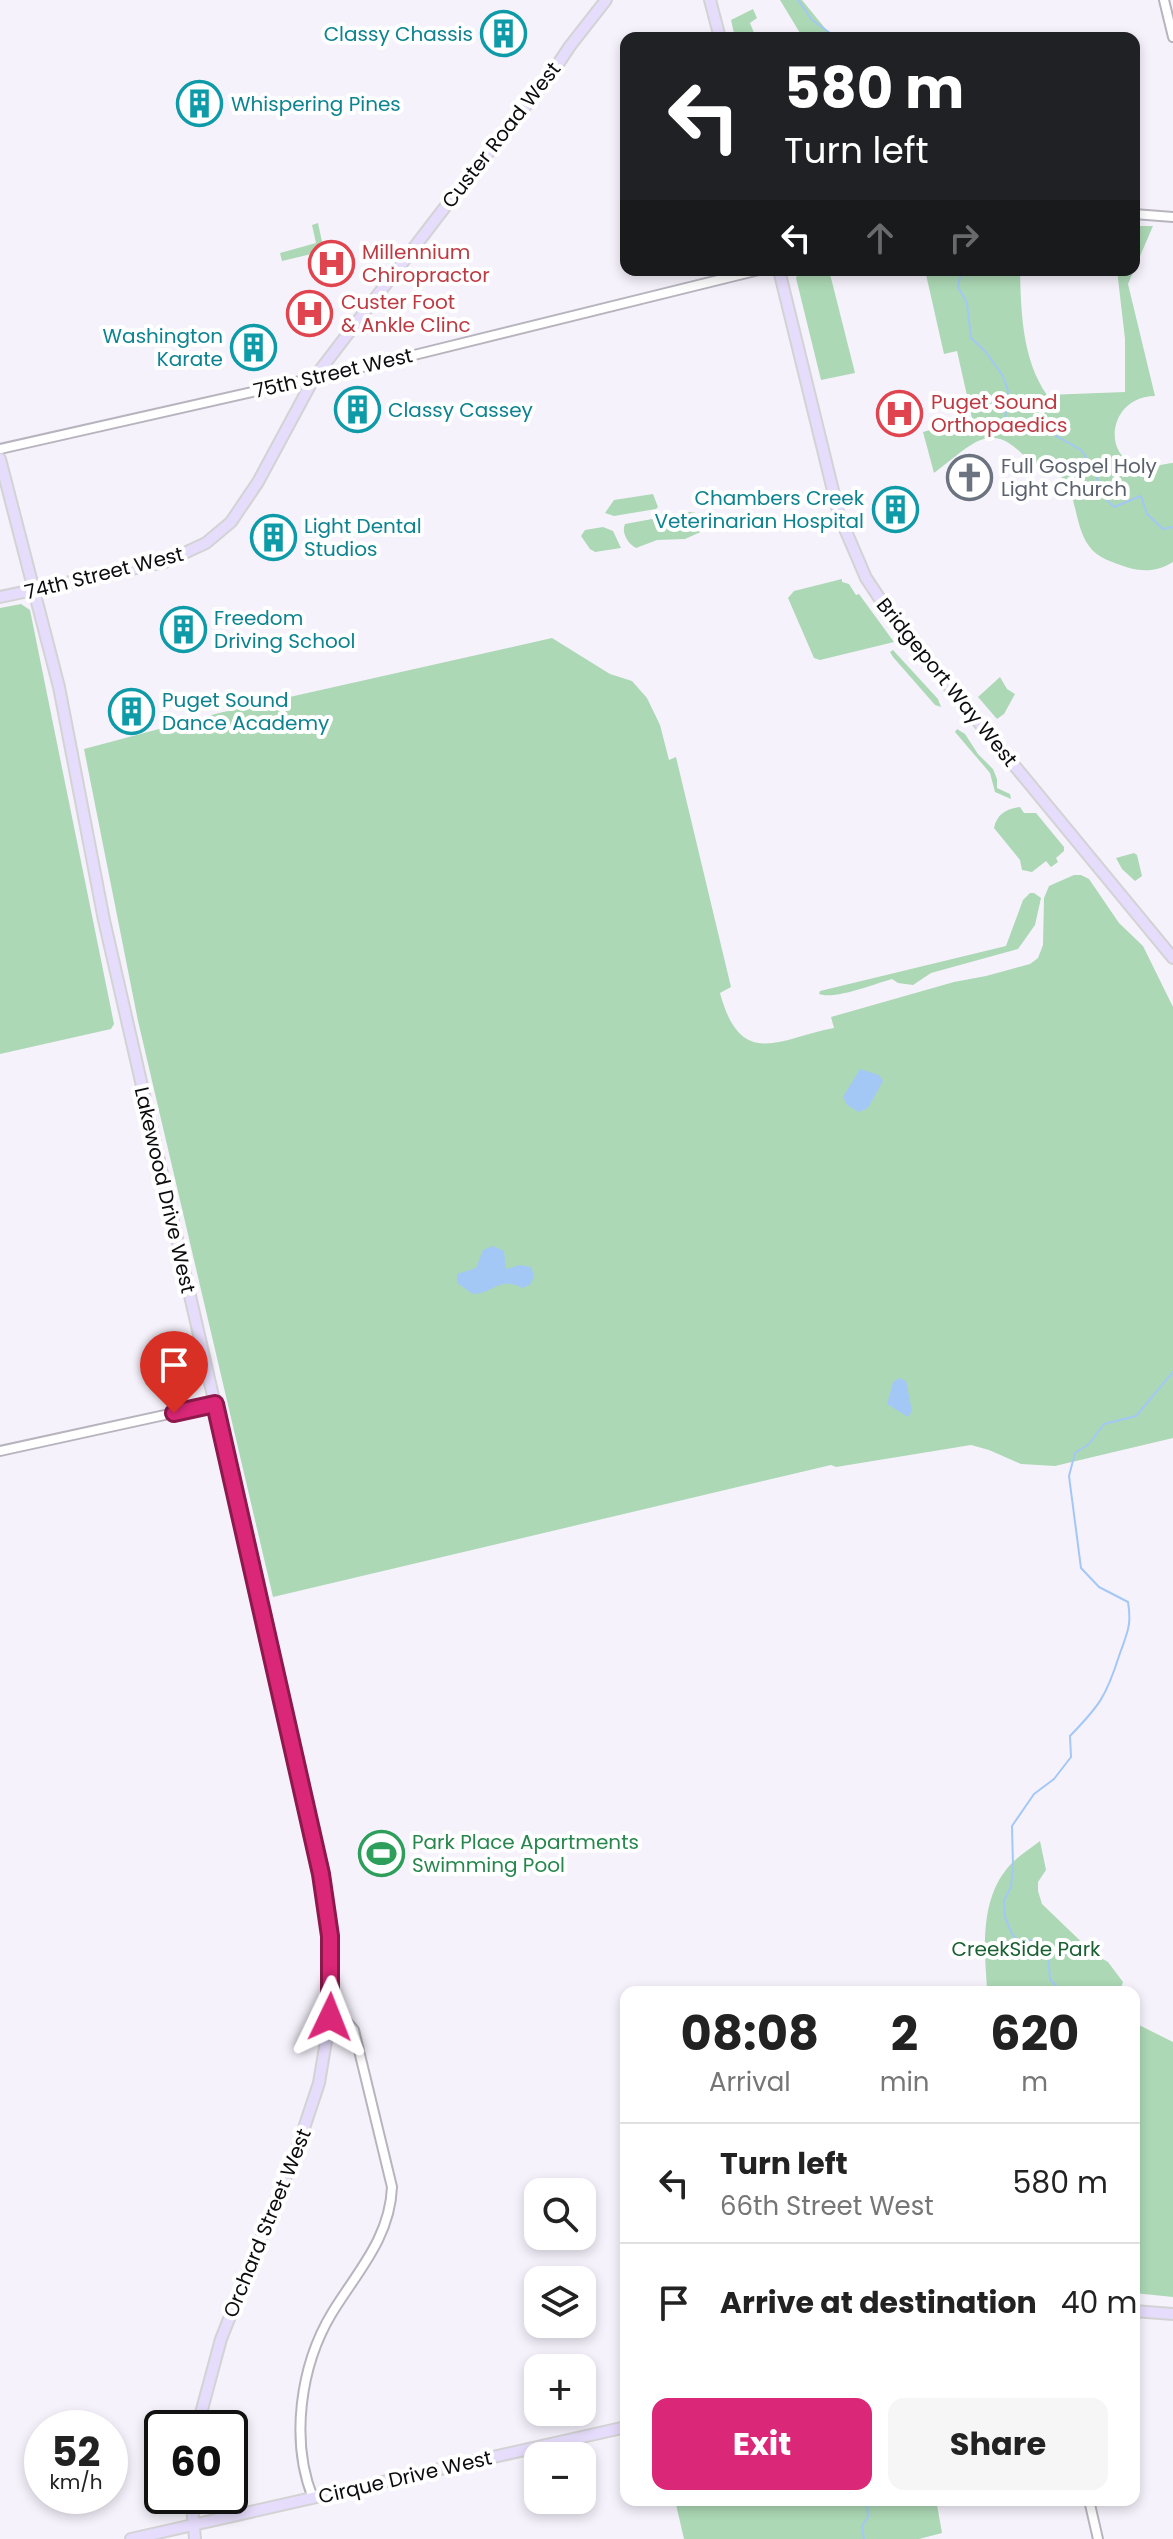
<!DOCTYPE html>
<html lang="en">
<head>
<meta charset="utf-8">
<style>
	:root { --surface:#fff; --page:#f6f6f6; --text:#222; --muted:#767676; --line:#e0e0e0; --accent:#db2777 }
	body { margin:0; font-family:Poppins,sans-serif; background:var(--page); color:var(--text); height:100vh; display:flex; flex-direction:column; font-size:30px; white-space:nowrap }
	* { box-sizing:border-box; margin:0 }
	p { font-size:26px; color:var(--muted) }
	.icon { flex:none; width:44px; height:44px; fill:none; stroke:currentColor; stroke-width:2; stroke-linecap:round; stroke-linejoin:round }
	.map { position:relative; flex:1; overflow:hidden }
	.side { position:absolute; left:620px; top:1986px; width:520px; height:520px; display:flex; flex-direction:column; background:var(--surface); border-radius:16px; box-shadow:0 4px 12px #0003 }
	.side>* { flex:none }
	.hud { position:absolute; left:620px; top:32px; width:520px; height:244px; border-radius:16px; box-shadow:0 4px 12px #0003; background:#202124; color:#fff; overflow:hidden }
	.controls { position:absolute; left:524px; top:2178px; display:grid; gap:16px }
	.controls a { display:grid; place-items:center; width:72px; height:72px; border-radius:16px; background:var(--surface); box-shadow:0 4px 12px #0003; font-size:40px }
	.speed { position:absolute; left:24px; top:2410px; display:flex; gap:16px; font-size:40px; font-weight:700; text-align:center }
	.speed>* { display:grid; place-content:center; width:104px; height:104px; border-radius:50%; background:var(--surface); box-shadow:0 4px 12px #0003; line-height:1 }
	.speed small { font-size:20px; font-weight:400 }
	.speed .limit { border:4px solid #111; border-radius:12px; background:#fff; color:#111 }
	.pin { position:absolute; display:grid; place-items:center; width:68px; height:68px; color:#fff; margin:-82px -34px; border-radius:50% 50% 50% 0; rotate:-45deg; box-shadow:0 0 8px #0007 }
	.pin .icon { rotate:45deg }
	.me { position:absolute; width:88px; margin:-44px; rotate:2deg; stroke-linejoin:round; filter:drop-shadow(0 0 6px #0008) }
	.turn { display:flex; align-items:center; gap:28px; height:168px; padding:0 32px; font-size:36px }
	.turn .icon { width:104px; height:104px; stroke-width:2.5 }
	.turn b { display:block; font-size:56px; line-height:68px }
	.lanes { display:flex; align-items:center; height:76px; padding:0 32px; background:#0003; justify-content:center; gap:40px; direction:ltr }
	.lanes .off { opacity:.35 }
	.eta { display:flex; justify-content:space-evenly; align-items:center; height:136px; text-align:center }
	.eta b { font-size:48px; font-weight:700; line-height:56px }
	.primary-button { display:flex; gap:16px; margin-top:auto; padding:16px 32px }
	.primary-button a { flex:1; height:92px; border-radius:16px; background:var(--accent); color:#fff; font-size:32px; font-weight:700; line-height:92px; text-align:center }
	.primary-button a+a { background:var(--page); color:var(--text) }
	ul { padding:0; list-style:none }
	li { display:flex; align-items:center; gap:24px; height:120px; padding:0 32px; border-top:2px solid var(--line) }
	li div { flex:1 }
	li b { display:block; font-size:30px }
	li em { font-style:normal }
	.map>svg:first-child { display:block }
</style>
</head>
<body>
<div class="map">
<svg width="1173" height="2539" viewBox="0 0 1173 2539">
	<rect width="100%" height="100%" fill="#f6f2fc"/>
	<path fill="#acd8b5" d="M780 0H802L833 38H803Z
		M753 9 757 18 750 23 755 35 760 34 762 38H735L731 20Z
		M318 223 324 251 282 261 280 253 316 243 312 225Z
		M1134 226H1153L1128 284 1155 396C1111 396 1101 452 1135 465 1147 470 1161 464 1173 463V562C1157 572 1143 572 1126 567 1113 562 1098 559 1089 546 1068 517 1083 470 1034 467 992 416 977 441 934 473L923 432 972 418 957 351 944 354 925 270H1020C1021 312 1022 359 1047 395L1125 392V339L1117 270H1134Z
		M800 270H829L855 373 821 380 796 278Z
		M653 494 658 507 656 509 614 516 605 513 614 500Z
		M690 512 696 513 704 522 705 530 685 539 657 540 636 548C628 544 621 533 625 524Z
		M603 527 613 531 621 548 595 552 590 549 581 536 585 530Z
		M842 579V582L849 584 856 595 859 594 894 642 820 660 814 658 788 598 794 591Z
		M21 604 30 610 114 1024 111 1029 0 1054V608Z
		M552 638 610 674 632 681 647 698 660 725 669 760 676 757 731 987 720 993C741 1071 780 1038 834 1028L831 1017 954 982 986 976 1030 964 1038 958 1043 945 1044 898 1049 886 1074 875H1081L1089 879 1119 923 1143 946 1173 1007V1438L1055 1466 1021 1464 989 1450 971 1445 836 1467 831 1465 273 1597 138 1021 84 749 219 713Z
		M893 650 938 699 941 707 935 705 893 657 890 652Z
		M1000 677 1007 689 1015 694 1004 714 997 719 978 697Z
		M957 729 965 734 978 754 993 769 997 779V788L1010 794 1011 799 995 792 990 773 955 732Z
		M1020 807 1024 813H1036L1064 847V851L1056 858 1058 862 1051 867 1046 861 1032 872 1022 870 1020 860 994 828C997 814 1006 809 1020 807Z
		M1134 853 1137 855 1142 876 1135 881 1122 869 1116 858Z
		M1030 893H1034L1041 898 1035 925 1018 949 931 973 913 985 898 983 892 979C874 984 835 1000 819 994L820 991 1006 946 1023 900Z
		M1040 1841 1046 1870 1038 1882V1891L1042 1904 1094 1954 1108 1962 1123 1982 1120 1992H970L987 1988C984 1947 980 1898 1010 1865 1018 1856 1030 1849 1040 1841Z
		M1139 2025 1173 2042V2297L1134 2293V2033Z
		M675 2500H901L937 2505 942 2533 919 2539H684Z"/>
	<path fill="#a3c8f6" d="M860 1069 879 1075 883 1081 868 1108 859 1112 847 1105 843 1097Z
		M493 1246 504 1251 506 1269 520 1265 531 1267 534 1275 531 1284 523 1288C497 1276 496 1293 473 1294L457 1283V1274L476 1268 483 1250Z
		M899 1378 906 1381 912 1411 908 1417 887 1404 893 1382Z"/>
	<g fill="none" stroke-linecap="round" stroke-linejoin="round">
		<path stroke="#a3c8f6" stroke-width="2" d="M798 0 812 20 837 38
			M953 270 960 276 958 287 967 303 971 338 985 351 1003 376 1008 391C1005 400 1007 413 1004 425L1030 421 1081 450 1092 466 1105 498 1114 507 1141 496 1147 514 1163 529 1173 527
			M1061 1992 1050 1979 1047 1945 1038 1939 1020 1943 1012 1934 1005 1917 1004 1900 1011 1887 1013 1867 1012 1826 1034 1794 1054 1779 1071 1757 1070 1736C1099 1706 1106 1697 1119 1656 1127 1633 1132 1626 1128 1602L1099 1587 1081 1568 1069 1476 1075 1453 1089 1444 1104 1424 1136 1416 1173 1372
			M864 2539 862 2526 868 2517 867 2500"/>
		<defs>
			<path id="minor" d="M1164 0 1173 37
				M1134 214 1173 217
				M0 449 402 358 759 270
				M0 1451 215 1404
				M313 2498C290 2441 300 2366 332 2313 357 2272 390 2238 392 2187L354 2030 346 2021 330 2017
				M1089 2500 1098 2539"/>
			<path id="major" d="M710 0 720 38
				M779 270 839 515 866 578 892 617 1173 958
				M0 459 59 687 104 920 262 1610 321 1874 330 1936V2017L319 2083 298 2146 221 2339 197 2428
				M0 597 165 562 206 543 231 522 258 482 314 378 452 198 552 73 570 46 606 0
				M1134 2311 1173 2314
				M191 2496 195 2539
				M131 2539 626 2427"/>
		</defs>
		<use href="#minor" stroke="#b8b4be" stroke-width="12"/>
		<use href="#major" stroke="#d3d3d4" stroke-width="14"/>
		<use href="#minor" stroke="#fff" stroke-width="8"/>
		<use href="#major" stroke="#e6dcfb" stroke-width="10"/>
	</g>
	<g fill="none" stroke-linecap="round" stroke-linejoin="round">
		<defs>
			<path id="route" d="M174 1413 215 1404 321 1874 330 1936V2017"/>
		</defs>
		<use href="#route" stroke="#8e194d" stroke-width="20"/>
		<use href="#route" stroke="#db2777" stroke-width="14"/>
	</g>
	<defs>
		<symbol id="building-ring" viewBox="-11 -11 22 22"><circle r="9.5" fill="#fff" stroke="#0f9aa8" stroke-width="1.5"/><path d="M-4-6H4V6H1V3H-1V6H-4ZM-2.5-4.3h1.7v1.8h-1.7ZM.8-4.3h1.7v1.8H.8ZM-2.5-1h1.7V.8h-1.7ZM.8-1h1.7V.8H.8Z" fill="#0f9aa8"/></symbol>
		<symbol id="hospital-ring" viewBox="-11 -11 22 22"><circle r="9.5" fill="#fff" stroke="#e0444e" stroke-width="1.5"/><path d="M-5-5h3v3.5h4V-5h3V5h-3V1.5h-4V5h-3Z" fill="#e0444e"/></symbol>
		<symbol id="church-ring" viewBox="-11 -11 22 22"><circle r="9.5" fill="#fff" stroke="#6b7280" stroke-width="1.5"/><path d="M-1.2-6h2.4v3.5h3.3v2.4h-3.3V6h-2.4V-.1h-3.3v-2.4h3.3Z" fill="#6b7280"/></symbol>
		<symbol id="stadium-ring" viewBox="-11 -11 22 22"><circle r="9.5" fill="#fff" stroke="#2e9e5b" stroke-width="1.5"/><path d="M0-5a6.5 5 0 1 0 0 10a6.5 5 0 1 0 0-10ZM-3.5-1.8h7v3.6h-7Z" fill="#2e9e5b"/></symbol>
	</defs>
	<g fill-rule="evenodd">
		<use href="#building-ring" x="478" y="8" width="51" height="51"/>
		<use href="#building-ring" x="174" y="78" width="51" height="51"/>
		<use href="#hospital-ring" x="306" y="238" width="51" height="51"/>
		<use href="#hospital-ring" x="284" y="288" width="51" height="51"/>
		<use href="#building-ring" x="228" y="322" width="51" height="51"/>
		<use href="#building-ring" x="332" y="384" width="51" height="51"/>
		<use href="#hospital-ring" x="874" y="388" width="51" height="51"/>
		<use href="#church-ring" x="944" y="452" width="51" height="51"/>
		<use href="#building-ring" x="870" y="484" width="51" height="51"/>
		<use href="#building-ring" x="248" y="512" width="51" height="51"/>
		<use href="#building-ring" x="158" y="604" width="51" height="51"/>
		<use href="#building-ring" x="106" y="686" width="51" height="51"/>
		<use href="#stadium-ring" x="356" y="1828" width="51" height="51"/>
	</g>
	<g text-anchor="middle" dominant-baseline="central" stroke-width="8" stroke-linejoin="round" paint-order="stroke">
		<g font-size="20" fill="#0d838f" stroke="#fff" text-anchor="start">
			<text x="473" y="34" text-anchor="end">Classy Chassis</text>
			<text x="231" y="104">Whispering Pines</text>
			<text x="223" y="336" text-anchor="end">Washington<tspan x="223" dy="23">Karate</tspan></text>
			<text x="388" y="410">Classy Cassey</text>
			<text x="864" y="498" text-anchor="end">Chambers Creek<tspan x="864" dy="23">Veterinarian Hospital</tspan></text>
			<text x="304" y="526">Light Dental<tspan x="304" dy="23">Studios</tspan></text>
			<text x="214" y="618">Freedom<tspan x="214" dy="23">Driving School</tspan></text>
			<text x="162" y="700">Puget Sound<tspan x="162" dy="23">Dance Academy</tspan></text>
		</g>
		<g font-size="20" fill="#0c0b0e" stroke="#fff">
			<text transform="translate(501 135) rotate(-52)">Custer Road West</text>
			<text transform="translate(333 373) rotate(-13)">75th Street West</text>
			<text transform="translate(104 573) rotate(-14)">74th Street West</text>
			<text transform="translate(947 682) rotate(51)">Bridgeport Way West</text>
			<text transform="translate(165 1190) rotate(77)">Lakewood Drive West</text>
			<text transform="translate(267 2223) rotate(-68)">Orchard Street West</text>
			<text transform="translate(405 2477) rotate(-13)">Cirque Drive West</text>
		</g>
		<g font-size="20" fill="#be3a42" stroke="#fff" text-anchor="start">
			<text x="362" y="252">Millennium<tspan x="362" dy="23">Chiropractor</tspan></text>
			<text x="341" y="302">Custer Foot<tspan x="341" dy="23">&amp; Ankle Clinc</tspan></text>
			<text x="931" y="402">Puget Sound<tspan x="931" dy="23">Orthopaedics</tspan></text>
		</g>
		<g font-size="20" fill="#5b616d" stroke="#fff" text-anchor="start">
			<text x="1001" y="466">Full Gospel Holy<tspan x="1001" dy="23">Light Church</tspan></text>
		</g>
		<g font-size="20" fill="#27864d" stroke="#fff" text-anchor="start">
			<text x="412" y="1842">Park Place Apartments<tspan x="412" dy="23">Swimming Pool</tspan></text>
		</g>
		<g font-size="20" fill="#1a6032" stroke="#fff">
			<text x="1026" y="1949">CreekSide Park</text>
		</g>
	</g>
</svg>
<div class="controls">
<a><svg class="icon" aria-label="search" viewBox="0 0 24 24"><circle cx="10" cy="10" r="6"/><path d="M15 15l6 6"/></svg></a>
<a><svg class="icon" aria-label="layers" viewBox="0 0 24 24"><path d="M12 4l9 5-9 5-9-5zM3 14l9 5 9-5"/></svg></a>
<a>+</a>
<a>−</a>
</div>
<div class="speed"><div>52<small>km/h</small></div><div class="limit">60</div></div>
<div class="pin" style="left:174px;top:1413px;background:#d93025"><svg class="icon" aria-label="arrive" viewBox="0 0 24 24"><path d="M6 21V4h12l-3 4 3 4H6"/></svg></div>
<svg class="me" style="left:330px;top:2017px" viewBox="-20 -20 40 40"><path d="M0-17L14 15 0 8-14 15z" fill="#db2777" stroke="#fff" stroke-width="4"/></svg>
<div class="hud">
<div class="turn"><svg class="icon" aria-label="left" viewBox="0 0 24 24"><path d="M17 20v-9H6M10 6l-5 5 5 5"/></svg><div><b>580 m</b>Turn left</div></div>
<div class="lanes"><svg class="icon" aria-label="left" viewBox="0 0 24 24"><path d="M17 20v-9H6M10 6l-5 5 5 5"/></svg><svg class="icon off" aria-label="ahead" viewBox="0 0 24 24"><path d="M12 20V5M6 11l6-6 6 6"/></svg><svg class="icon off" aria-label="right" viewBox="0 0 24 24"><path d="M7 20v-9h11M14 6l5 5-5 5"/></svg></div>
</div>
<section class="side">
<div class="eta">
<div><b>08:08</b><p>Arrival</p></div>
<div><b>2</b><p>min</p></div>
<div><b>620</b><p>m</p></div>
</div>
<ul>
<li><svg class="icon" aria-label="left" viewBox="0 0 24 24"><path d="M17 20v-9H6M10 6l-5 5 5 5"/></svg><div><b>Turn left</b><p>66th Street West</p></div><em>580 m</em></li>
<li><svg class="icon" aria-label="arrive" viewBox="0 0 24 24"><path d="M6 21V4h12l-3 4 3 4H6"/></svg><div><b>Arrive at destination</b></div><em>40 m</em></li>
</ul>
<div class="primary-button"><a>Exit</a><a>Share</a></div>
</section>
</div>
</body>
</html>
